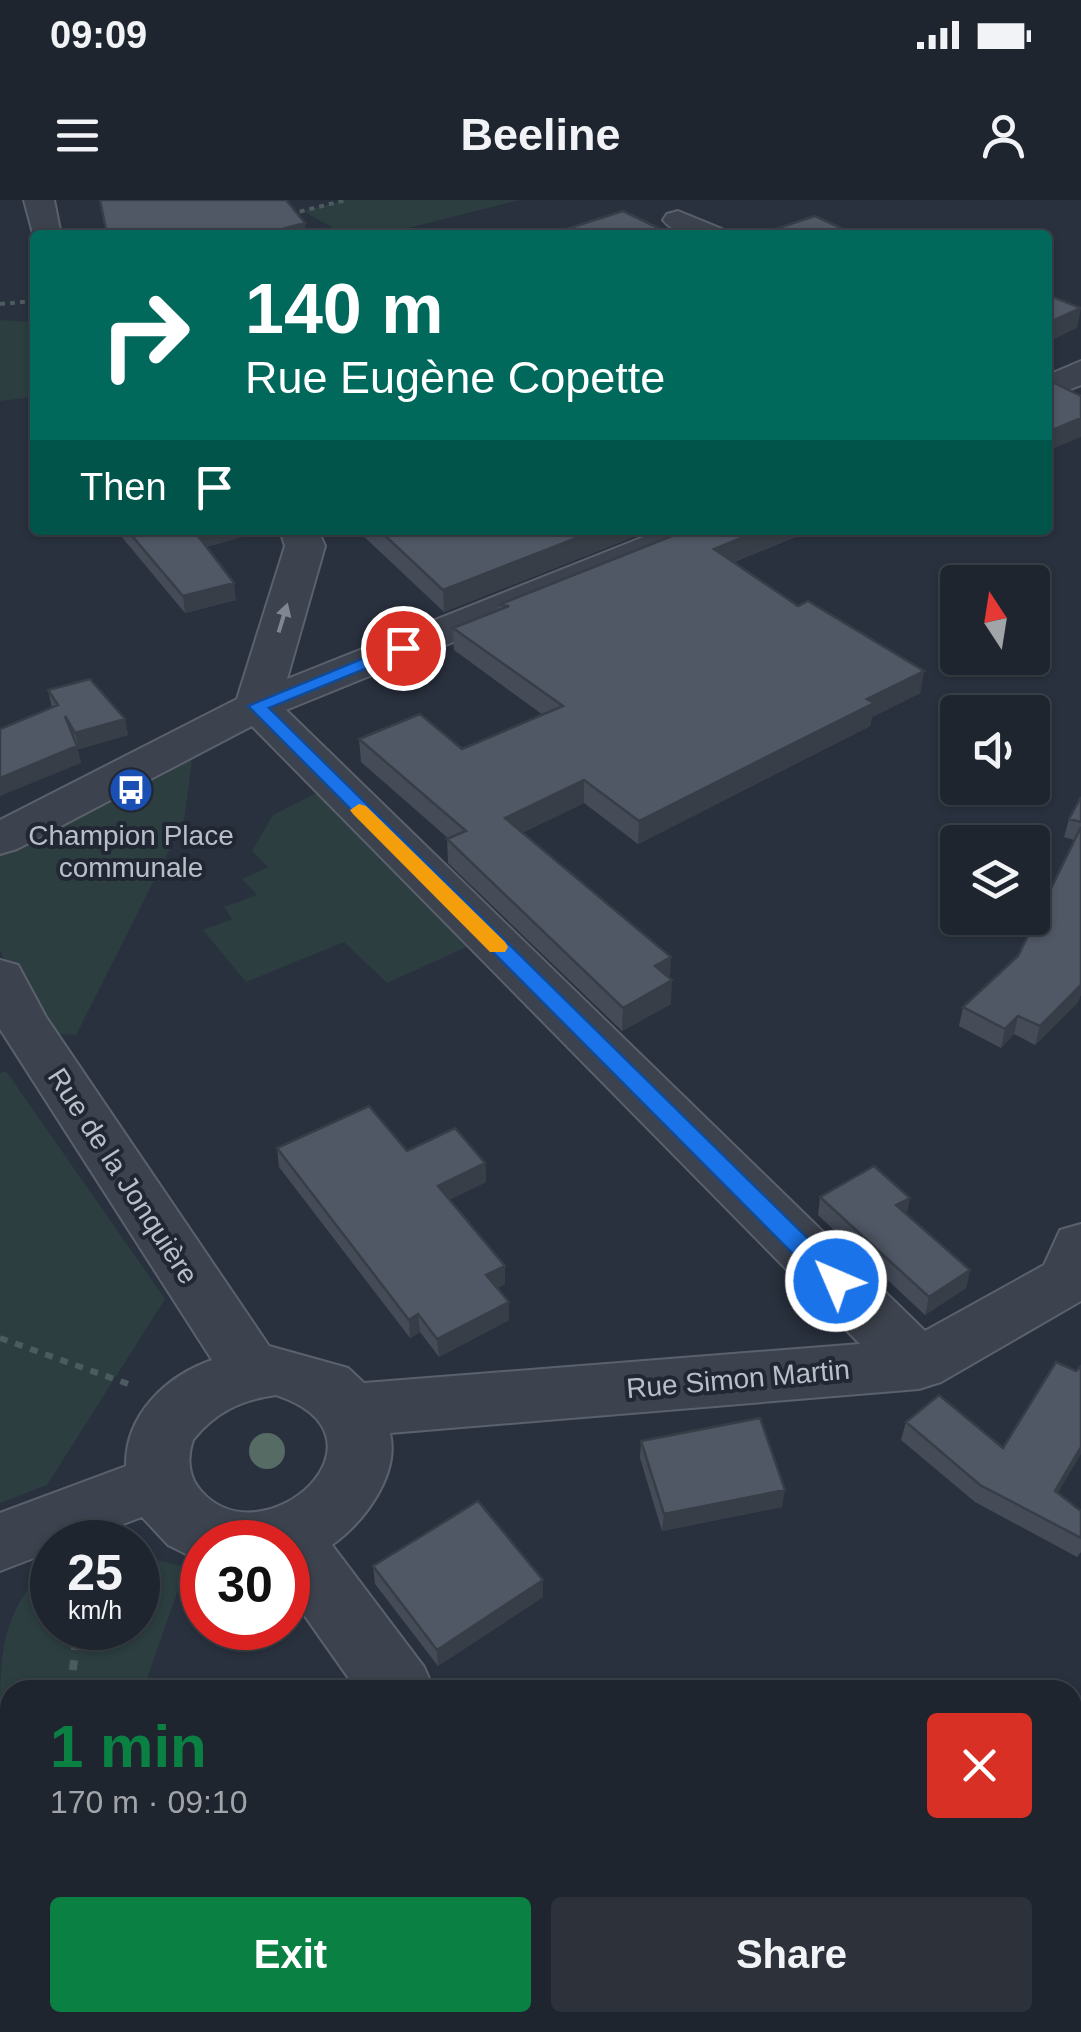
<!DOCTYPE html>
<html lang="en">
<head>
<meta charset="utf-8">
<style>
	:root { --surface:#1f252e; --page:#2c313a; --text:#f1f3f6; --muted:#a1a5aa; --line:#3c424a; --accent:#0b8043 }
	body { margin:0; font-family:Arial,sans-serif; background:var(--page); color:var(--text); height:100vh; display:flex; flex-direction:column; font-size:38px; white-space:nowrap }
	* { box-sizing:border-box; margin:0 }
	p { font-size:32px; color:var(--muted) }
	.icon { flex:none; width:55px; height:55px; fill:none; stroke:currentColor; stroke-width:2; stroke-linecap:round; stroke-linejoin:round }
	.map { position:relative; flex:1; overflow:hidden }
	.side { position:absolute; left:0px; top:1480px; width:1082px; height:352px; display:flex; flex-direction:column; background:var(--surface); border-radius:30px 30px 0 0; box-shadow:0 2px 8px #0004,0 0 0 2px var(--line) }
	.side>* { flex:none }
	.top-card { position:absolute; left:30px; top:30px; width:1022px; height:305px; border-radius:10px; box-shadow:0 2px 8px #0004,0 0 0 2px var(--line); background:#00695c; color:#fff; overflow:hidden }
	.needle { width:65px; rotate:348deg }
	.controls { position:absolute; left:940px; top:365px; display:grid; gap:20px }
	.controls a { display:grid; place-items:center; width:110px; height:110px; border-radius:10px; background:var(--surface); box-shadow:0 2px 8px #0004,0 0 0 2px var(--line); font-size:50px }
	.speed { position:absolute; left:30px; top:1320px; display:flex; gap:20px; font-size:50px; font-weight:700; text-align:center }
	.speed>* { display:grid; place-content:center; width:130px; height:130px; border-radius:50%; background:var(--surface); box-shadow:0 2px 8px #0004,0 0 0 2px var(--line); line-height:1 }
	.speed small { font-size:25px; font-weight:400 }
	.speed .limit { border:15px solid #d22; background:#fff; color:#111 }
	.pin { position:absolute; display:grid; place-items:center; width:85px; height:85px; color:#fff; margin:-42px; border:5px solid #fff; border-radius:50%; box-shadow:0 2px 10px #0007 }
	.me { position:absolute; width:110px; margin:-55px; rotate:315deg; stroke-linejoin:round; filter:drop-shadow(0 0 8px #0008) }
	.turn { display:flex; align-items:center; gap:35px; height:210px; padding:0 50px; font-size:45px }
	.turn .icon { width:130px; height:130px; stroke-width:2.5 }
	.turn b { display:block; font-size:70px; line-height:85px }
	.then { display:flex; align-items:center; height:95px; padding:0 50px; background:#0003; gap:20px; font-size:38px }
	.round { display:grid; place-items:center; flex:none; width:105px; height:105px; border-radius:10px; background:var(--page) }
	.headline { display:flex; align-items:center; justify-content:space-between; height:170px; padding:0 50px }
	h1 { font-size:60px; font-weight:700; line-height:75px; color:var(--accent) }
	.primary-button { display:flex; gap:20px; margin-top:auto; padding:20px 50px }
	.primary-button a { flex:1; height:115px; border-radius:10px; background:var(--accent); color:#fff; font-size:40px; font-weight:700; line-height:115px; text-align:center }
	.primary-button a+a { background:var(--page); color:var(--text) }
	.status { display:flex; justify-content:space-between; align-items:center; height:70px; padding:0 50px; background:var(--surface); direction:ltr }
	.status svg { height:28px; fill:currentColor }
	header { display:flex; justify-content:space-between; align-items:center; height:130px; padding:0 50px; background:var(--surface); font-size:45px; font-weight:700 }
	.map>svg:first-child { display:block }
</style>
</head>
<body>
<div class="status"><b>09:09</b><svg viewBox="0 0 49 12"><path d="M0 12V9h3v3zM5 12V6h3v6zM10 12V3h3v9zM15 12V0h3v12zM26 1h20v11H26zM47 4h2v5h-2z"/></svg></div>
<header><svg class="icon" aria-label="menu" viewBox="0 0 24 24"><path d="M4 6h16M4 12h16M4 18h16"/></svg>Beeline<svg class="icon" aria-label="person" viewBox="0 0 24 24"><circle cx="12" cy="8" r="4"/><path d="M4 21q1-7 8-7t8 7"/></svg></header>
<div class="map">
<svg width="1081" height="1832" viewBox="0 0 1081 1832">
	<rect width="100%" height="100%" fill="#29313e"/>
	<path fill="#2c3e40" d="M346 0H520L380 35H345L303 11Z
		M0 120 35 122V197L0 201Z
		M193 552 184 621 76 835 43 833 0 751V646Z
		M317 593 334 594 480 741 387 783 344 742 246 782 203 730 232 719 224 707 257 695 242 679 268 667 252 651 273 615Z
		M6 871 165 1099 47 1285 0 1303V873Z
		M138 1356 186 1367 143 1490H10V1524L0 1525C0 1458 0 1407 52 1366V1428H138Z"/>
	<g fill="none" stroke-linecap="round" stroke-linejoin="round">
		<defs>
			<path id="minor" d="M24 0H54L61 35H35V41Z
				M678 11 722 29 726 35C704 35 678 39 663 20L667 14Z
				M1081 161V185L1048 198V175Z
				M280 330H318L325 346 287 479 661 330H714L709 338 286 510 925 1131 1044 1065 1060 1030 1081 1024V1101L941 1182 919 1189 390 1233C400 1275 364 1322 332 1345L424 1467 434 1490H357L288 1392V1342H202V1362L168 1345 142 1317 75 1342H52V1351L0 1371V1313L126 1266C125 1215 166 1176 212 1160L0 829V760L18 765 46 817 269 1146 348 1168 364 1183 860 1144 252 526 17 649 0 654V620L237 499 285 346ZM276 1195C403 1237 264 1362 201 1291 188 1277 187 1257 193 1240 215 1212 241 1200 276 1195Z
				M1072 1788 1081 1792V1832H997L1001 1822H1072Z
				M598 1822H682L686 1832H602Z"/>
		</defs>
		<use href="#minor" stroke="#5b616c" stroke-width="4"/>
		<path stroke="#4b5b5e" stroke-width="4" stroke-dasharray="5 5" stroke-linecap="butt" d="M290 14 346 0
			M0 104 35 101"/>
		<path stroke="#4b5b5e" stroke-width="6" stroke-dasharray="8 8" stroke-linecap="butt" d="M0 1138 131 1185"/>
		<path stroke="#4b5b5e" stroke-width="8" stroke-dasharray="10 10" stroke-linecap="butt" d="M71 1490 77 1428"/>
		<use href="#minor" fill="#3d434e" fill-rule="evenodd"/>
	</g>
	<circle fill="#566b64" cx="267" cy="1251" r="18"/>
	<path fill="#454c58" d="M116 330H253V334L206 347 236 400 185 413Z
		M357 330H651L444 412Z
		M687 330H803V334L734 362 798 406 924 471 920 493 872 517 870 526 638 644 584 603 522 633 670 778 671 804 622 831 448 663 447 639H449L361 562 359 539 462 549 543 515 454 450 453 428 498 410V405Z
		M48 490 125 519 128 535 79 549 77 547 81 563 52 508Z
		M1081 597V794L1078 802 1035 845 1014 834 1001 848 959 826 963 807 1018 756 1074 640 1064 637 1069 619Z
		M277 948 485 963 486 982 449 1000 505 1066V1084L497 1088 509 1102V1120L439 1157 420 1132 410 1138 279 967Z
		M820 997 910 998 906 1015 970 1070 966 1088 925 1115 818 1015Z
		M1076 1171 1058 1293 1081 1311V1352L1077 1357 975 1302 901 1240 906 1222 1003 1248Z
		M641 1241 782 1307 662 1331 640 1258Z
		M373 1366 543 1380V1397L438 1466 375 1384Z
		M10 1501V1687L9 1706 0 1708V1502Z"/>
	<path fill="#383e47" d="M305 23 306 35H260Z
		M1081 108 1077 128 1048 142V123Z
		M1081 218V237L1052 249 1048 266V232Z
		M202 330H253V334L198 349 195 332Z
		M597 330H651L444 412 443 390Z
		M761 330H803V334L712 370 714 349Z
		M234 383 236 400 185 413 183 396Z
		M924 471 920 493 872 517 870 526 638 644 639 621 867 499Z
		M125 519 128 535 79 549 75 533Z
		M77 546 81 563 0 596V578Z
		M584 580V603L505 641V618Z
		M671 757 670 781 655 766Z
		M672 780 671 804 622 831 623 808Z
		M1081 785V794L1078 802 1035 845 1040 826Z
		M1018 816 1014 834 1001 848 1005 829Z
		M485 963 486 982 439 1005 438 986Z
		M910 998 906 1016 896 1005Z
		M505 1066V1084L487 1093 486 1075Z
		M970 1070 966 1088 925 1115 929 1097Z
		M509 1102V1120L439 1157 437 1139Z
		M418 1114 420 1132 410 1138 409 1120Z
		M1081 1247V1254L1049 1308 1055 1291Z
		M785 1290 782 1307 662 1331 664 1314Z
		M543 1380V1397L438 1466 437 1450Z
		M1081 1633V1641L1072 1650V1642Z
		M2 1638 10 1655 9 1706 0 1689Z"/>
	<path fill="#505866" stroke="#383e47" stroke-width="2.5" d="M100 0H286L305 23 260 35H107Z
		M623 11 673 35H559L554 33Z
		M815 16 856 35H757Z
		M1048 95 1081 108 1048 123Z
		M1048 180 1081 196V218L1048 232Z
		M127 330H202L195 332 234 383 183 396Z
		M379 330H597L443 390Z
		M687 330H761L714 349 798 406 808 401 924 471 867 499 874 503 639 621 584 580 505 618 671 757 655 766 672 780 623 808 447 639 466 631 359 539 420 514 462 549 563 506 453 428 509 406 498 405Z
		M90 479 125 519 75 533 65 516 77 546 0 578V529L58 505 48 490Z
		M1081 597V622L1069 619Z
		M1081 627V785L1040 826 1018 816 1005 829 963 807 1018 756Z
		M369 906 407 951 455 928 485 963 438 986 505 1066 486 1075 509 1102 437 1139 418 1114 409 1120 277 948Z
		M874 966 910 998 896 1005 970 1070 929 1097 820 997Z
		M1056 1162 1076 1171 1081 1166V1247L1055 1291 1081 1311V1338L980 1285 906 1222 939 1195 1003 1248Z
		M760 1218 785 1290 664 1314 641 1241Z
		M478 1301 543 1380 437 1450 373 1366Z
		M130 1486 129 1490H97Z
		M10 1501V1637L2 1638 0 1663V1502Z
		M1081 1537V1633L1072 1642V1545Z"/>
	<defs><path id="oneway-solid" d="M-6-.8H1V-3.2L6.5 0L1 3.2V.8H-6Z" transform="scale(2.5)"/></defs>
	<use fill="#818792" href="#oneway-solid" transform="translate(283 418) rotate(-73)"/>
	<path fill="#1a73e8" stroke="#114b97" stroke-width="2.5" d="M403 442 412 448 409 451 269 508 844 1074 848 1081 844 1088H827L248 506Z"/>
	<path fill="#f59e0b" d="M359 604 366 606 505 742 508 747 505 752H490L353 614 350 610Z"/>
	<defs>
		<symbol id="bus-disc" viewBox="-11 -11 22 22"><circle r="9.5" fill="#1a4fb4" stroke="#222833"/><path d="M-5-6H5V4H4V6H2V4H-2V6H-4V4H-5ZM-3.5-4V0h7V-4ZM-3.5 1.2v1.5H-2V1.2ZM2 1.2v1.5H3.5V1.2Z" fill="#fff"/></symbol>
	</defs>
	<g fill-rule="evenodd">
		<use href="#bus-disc" x="106" y="565" width="50" height="50"/>
	</g>
	<g text-anchor="middle" dominant-baseline="central" stroke-width="8" stroke-linejoin="round" paint-order="stroke">
		<g font-size="28" fill="#b9bfc9" stroke="#222833">
			<text x="131" y="635">Champion Place<tspan x="131" dy="32">communale</tspan></text>
		</g>
		<g font-size="28" fill="#b9bfc9" stroke="#222833">
			<text transform="translate(123 976) rotate(57)">Rue de la Jonquière</text>
			<text transform="translate(738 1179) rotate(-5)">Rue Simon Martin</text>
		</g>
	</g>
</svg>
<div class="controls">
<a><svg class="needle" viewBox="-14 -14 28 28"><path d="M0-13l5 13h-10z" fill="#e53935"/><path d="M0 13l5-13h-10z" fill="#a1a5aa"/></svg></a>
<a><svg class="icon" aria-label="sound" viewBox="0 0 24 24"><path d="M4 9h4l5-4v14l-5-4H4zM17 9q2 3 0 6"/></svg></a>
<a><svg class="icon" aria-label="layers" viewBox="0 0 24 24"><path d="M12 4l9 5-9 5-9-5zM3 14l9 5 9-5"/></svg></a>
</div>
<div class="speed"><div>25<small>km/h</small></div><div class="limit">30</div></div>
<div class="pin" style="left:403px;top:448px;background:#d93025"><svg class="icon" aria-label="arrive" viewBox="0 0 24 24"><path d="M6 21V4h12l-3 4 3 4H6"/></svg></div>
<svg class="me" style="left:836px;top:1081px" viewBox="-20 -20 40 40"><circle r="17" fill="#1a73e8" stroke="#fff" stroke-width="3"/><path d="M0-11L8 9 0 5-8 9z" fill="#fff"/></svg>
<div class="top-card">
<div class="turn"><svg class="icon" aria-label="right" viewBox="0 0 24 24"><path d="M7 20v-9h11M14 6l5 5-5 5"/></svg><div><b>140 m</b>Rue Eugène Copette</div></div>
<div class="then">Then<svg class="icon" aria-label="arrive" viewBox="0 0 24 24"><path d="M6 21V4h12l-3 4 3 4H6"/></svg></div>
</div>
<section class="side">
<div class="headline"><div><h1>1 min</h1><p>170 m · 09:10</p></div><a class="round" style="background:#d93025;color:#fff"><svg class="icon" aria-label="close" viewBox="0 0 24 24"><path d="M6 6l12 12M18 6L6 18"/></svg></a></div>
<div class="primary-button"><a>Exit</a><a>Share</a></div>
</section>
</div>
</body>
</html>
